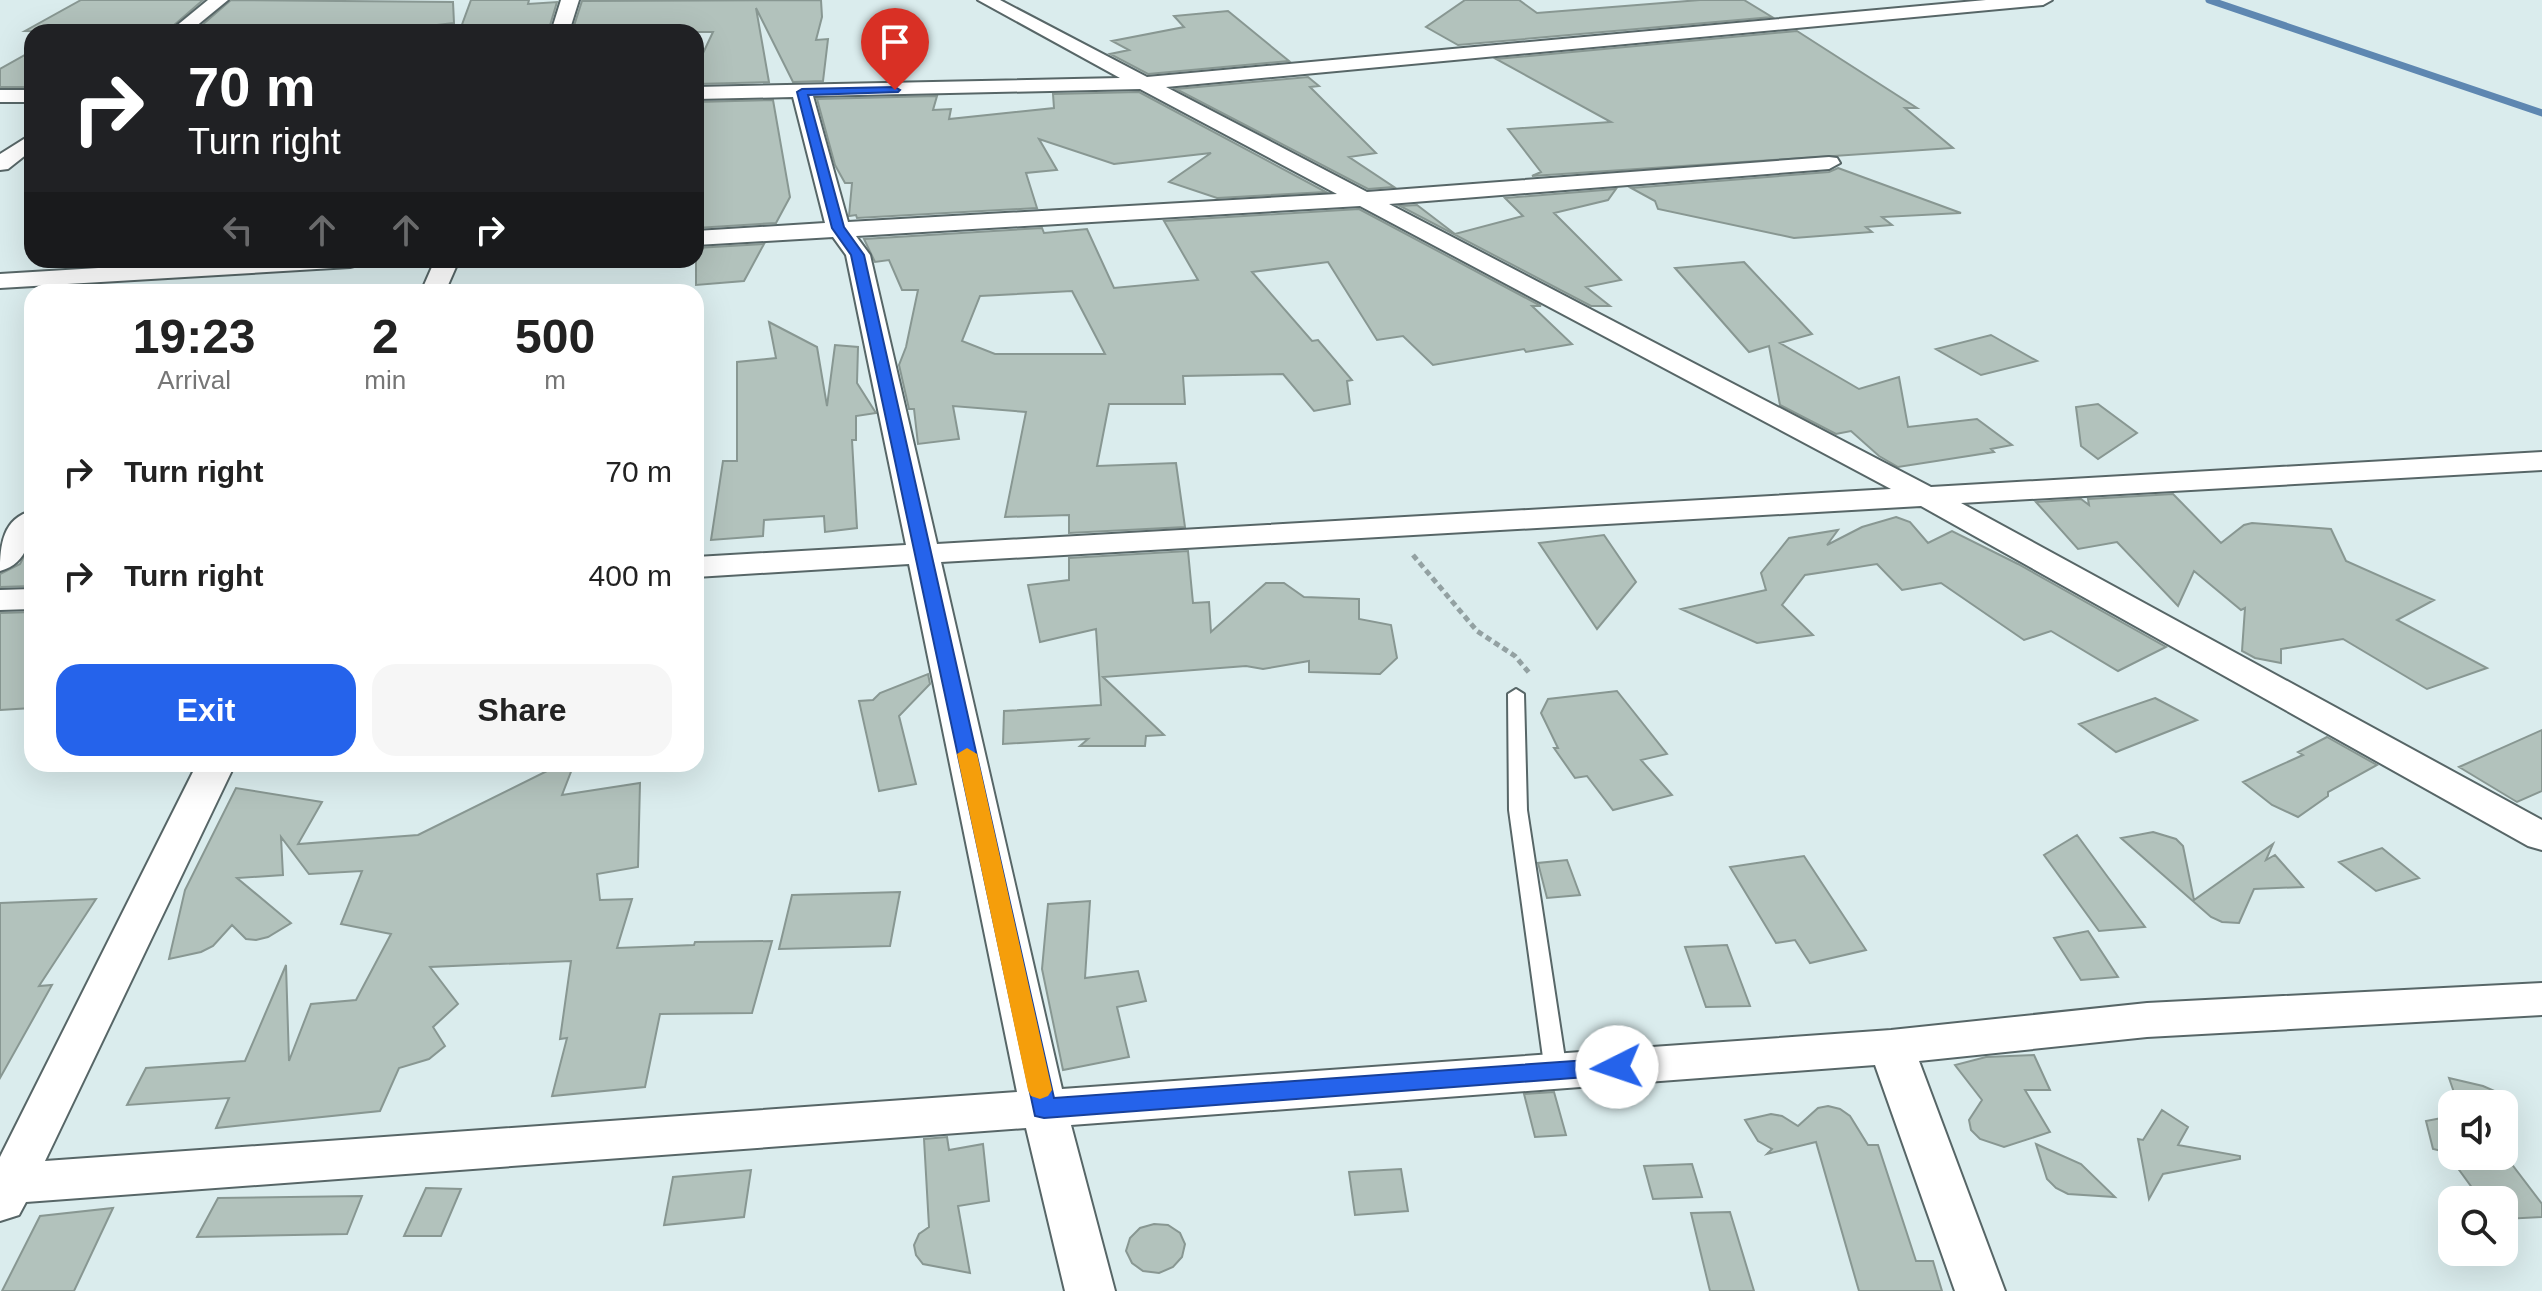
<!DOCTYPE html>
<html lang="en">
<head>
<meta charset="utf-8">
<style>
	:root { --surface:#fff; --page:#f6f6f6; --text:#222; --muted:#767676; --accent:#2563eb }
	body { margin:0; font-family:Helvetica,sans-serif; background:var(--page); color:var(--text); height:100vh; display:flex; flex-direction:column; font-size:30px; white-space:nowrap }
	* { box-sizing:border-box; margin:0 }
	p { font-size:26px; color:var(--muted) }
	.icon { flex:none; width:44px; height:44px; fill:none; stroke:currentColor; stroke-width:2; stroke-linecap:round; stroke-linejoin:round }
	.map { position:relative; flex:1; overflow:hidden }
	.side { position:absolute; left:24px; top:284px; width:680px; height:488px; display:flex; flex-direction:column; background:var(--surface); border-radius:24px; box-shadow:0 8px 32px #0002 }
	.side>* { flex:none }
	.guide { position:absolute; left:24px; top:24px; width:680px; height:244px; border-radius:24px; box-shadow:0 8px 32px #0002; background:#202124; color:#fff; overflow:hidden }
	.tools { position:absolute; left:2438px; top:1090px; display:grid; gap:16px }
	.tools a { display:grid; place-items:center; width:80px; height:80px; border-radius:16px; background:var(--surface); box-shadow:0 8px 32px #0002; font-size:40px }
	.pin { position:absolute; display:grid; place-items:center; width:68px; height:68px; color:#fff; margin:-82px -34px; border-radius:50% 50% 50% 0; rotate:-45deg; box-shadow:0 0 8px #0007 }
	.pin .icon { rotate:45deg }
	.me { position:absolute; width:88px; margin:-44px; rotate:266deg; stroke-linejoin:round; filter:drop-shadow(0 0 6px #0008) }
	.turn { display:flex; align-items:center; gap:28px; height:168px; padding:0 32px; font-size:36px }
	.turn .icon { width:104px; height:104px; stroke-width:2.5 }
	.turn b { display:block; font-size:56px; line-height:68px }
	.lanes { display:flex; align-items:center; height:76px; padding:0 32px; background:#0003; justify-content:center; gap:40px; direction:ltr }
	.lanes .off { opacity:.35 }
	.eta { display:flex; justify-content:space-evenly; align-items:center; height:136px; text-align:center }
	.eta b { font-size:48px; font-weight:700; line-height:56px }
	.primary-button { display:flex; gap:16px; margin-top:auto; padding:16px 32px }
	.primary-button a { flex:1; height:92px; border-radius:24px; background:var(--accent); color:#fff; font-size:32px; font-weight:700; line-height:92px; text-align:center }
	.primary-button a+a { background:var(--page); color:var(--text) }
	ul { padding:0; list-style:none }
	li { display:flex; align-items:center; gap:24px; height:104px; padding:0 32px }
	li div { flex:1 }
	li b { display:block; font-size:30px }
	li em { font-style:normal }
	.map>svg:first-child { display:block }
</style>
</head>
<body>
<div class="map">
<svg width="2542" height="1291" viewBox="0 0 2542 1291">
	<rect width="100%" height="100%" fill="#daeced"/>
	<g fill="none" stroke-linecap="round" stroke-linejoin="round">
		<path stroke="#5e87b1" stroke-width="7" d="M2209 0 2542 113"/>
	</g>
	<path fill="#b2c2bc" stroke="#889792" stroke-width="2" fill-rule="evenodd" d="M81 0H203L166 32 25 31Z
		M231 0 453 2 454 23 377 32H363L362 26 296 29 293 32H194Z
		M471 0H529L528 4 557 2 548 32 460 30Z
		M821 0 822 17 816 40 828 39 823 81 793 82 756 8 769 82 696 84V68L713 32H572L582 1Z
		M1465 0H1519L1537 13 1700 0H1744L1772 17 1458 45 1426 27Z
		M1228 11 1289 61 1148 74 1110 54 1129 50 1112 41 1184 27 1174 16Z
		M1797 31 1917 108H1905L1953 148 1532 176 1541 172 1508 129 1611 122 1496 59Z
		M32 51V87H0V69Z
		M1308 77 1319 86 1310 87 1376 153 1349 157 1394 187 1368 189 1176 89Z
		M1139 92 1326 192 1217 198 1169 182 1211 153 1114 164 1039 139 1057 170 1026 173 1037 208 857 218 856 215 849 216 852 183H845L835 165 817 99 937 96 933 110 951 109 949 119 1054 108 1053 94Z
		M773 100 790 197 776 223 696 228V102Z
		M1838 168 1961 213 1882 217 1892 225 1866 227 1872 232 1794 238 1658 209 1655 201 1631 188 1829 172Z
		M1616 189 1608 200 1554 213 1621 280 1586 287 1610 306H1591L1400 206 1417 205 1455 234 1523 216 1505 198Z
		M1359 209 1541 306H1532L1572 344 1526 352 1524 349 1433 365 1403 336 1377 340 1328 262 1252 272 1312 341 1318 340 1352 380 1347 381 1350 404 1314 411 1283 374 1183 376 1185 404H1109L1097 466 1176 463 1185 527 1069 533V515L1005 517 1026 412 953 406 959 439 918 444 914 409H909L899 365 906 347 918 290H902L889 260 875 262 864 239 1042 228 1044 233 1087 229 1114 288 1198 280 1164 221ZM1072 291 1105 354H995L962 341 980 296Z
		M764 244 744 281 696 285V248Z
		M1744 262 1812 334 1780 343 1859 389 1899 377 1908 427 1977 419 2012 445 1991 449 1994 452 1898 467 1879 456 1851 431 1836 434 1780 405 1769 346 1749 352 1675 268Z
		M769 322 817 347 827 406 835 345 858 347 857 383 876 413 856 416V440H852L857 528 825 532 824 516 764 520 763 536 711 540 723 461H737V362L776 358Z
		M1991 335 2037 361 1981 375 1936 349Z
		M2098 404 2137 433 2098 459 2081 446 2076 407Z
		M2173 494 2221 543 2244 525 2252 523 2331 529 2346 561 2434 600 2397 620 2487 668 2427 689 2343 639 2281 649V663L2255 658 2242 651 2245 608 2241 610 2194 571 2178 606 2117 542 2078 549 2036 502 2081 499 2089 505 2088 499Z
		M1896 517 1910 522 1928 543 1952 531 2018 564 2166 647 2118 671 2051 631 2024 640 1941 583 1902 590 1877 564 1805 575 1782 605 1813 635 1757 643 1681 609 1766 590 1761 573 1789 538 1838 530 1827 545 1862 527Z
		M1604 535 1636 582 1597 629 1539 543Z
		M32 541V586L0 587V574L20 564Z
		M1188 551 1193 603 1209 602 1211 632 1266 583H1284L1304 597 1359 599V619L1391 625 1397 658 1380 674 1309 672V661L1263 669 1246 666 1103 677 1164 735 1146 736 1145 746H1080L1088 739 1003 744 1004 711 1101 705 1096 629 1040 642 1028 585 1069 580V558Z
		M32 612V708L0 710V613Z
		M928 674 930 684 899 716 916 784 879 791 859 701 873 700 880 693Z
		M1617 691 1667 754 1641 760 1672 795 1613 810 1587 776 1575 778 1554 748H1558L1541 713 1548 699Z
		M2155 698 2197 720 2116 752 2079 724Z
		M2542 730V791L2517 802 2459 767Z
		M2327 737 2377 765 2328 792V796L2298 817 2272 805 2243 782 2303 755 2298 752Z
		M561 764H574L562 795 640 783 638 867 597 874 600 900 632 899 617 948 694 945 695 942 772 941 752 1013 660 1014 645 1087 552 1096 567 1038 560 1039 571 961 430 967 458 1004 433 1027 445 1046 429 1059 399 1068 380 1111 216 1128 229 1098 127 1105 146 1068 245 1061 286 965 289 1061 311 1004 356 1000 391 934 341 924 362 871 309 874 281 837 283 875 237 878 291 923 268 937 256 940 246 939 232 925 213 946 201 952 169 959 185 890 236 788 322 802 298 844 418 835Z
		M2153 832 2176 839 2183 846 2194 900 2273 844 2266 860 2275 855 2303 887 2254 889 2239 923 2222 922 2211 917 2121 838Z
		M2077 835 2107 876 2145 927 2099 931 2044 855Z
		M2382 848 2419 878 2376 891 2339 862Z
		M1804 856 1866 950 1810 963 1795 940 1776 943 1730 867Z
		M1567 860 1580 895 1547 898 1538 863Z
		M900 892 890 946 779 949 792 895Z
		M96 899 39 986 52 985 0 1078V903Z
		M1090 901 1085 978 1138 971 1146 1001 1117 1007 1129 1057 1063 1070 1042 969 1048 904Z
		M2088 931 2118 977 2081 980 2054 938Z
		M1727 945 1750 1006 1706 1007 1685 947Z
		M2034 1055 2050 1090H2025L2050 1132 2004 1147 1980 1139 1971 1130 1969 1120 1982 1100 1955 1065 1986 1057Z
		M2449 1078 2483 1086 2497 1092 2507 1103 2511 1112 2504 1124V1104H2458Z
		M1554 1092 1566 1135 1535 1137 1524 1094Z
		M1828 1106 1840 1109 1850 1116 1868 1145H1878L1916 1261H1933L1942 1291H1859L1816 1142 1767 1154 1772 1149 1758 1141 1745 1120 1771 1114 1782 1116 1798 1126 1818 1108Z
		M2162 1110 2188 1127 2178 1145 2240 1156V1159L2163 1174 2149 1199 2138 1139 2143 1140Z
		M2452 1116V1156L2504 1154 2542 1204V1217L2504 1219V1200H2481L2446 1152 2433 1149 2426 1121Z
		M947 1137 949 1150 983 1144 989 1201 958 1206 970 1273 923 1264 916 1255 914 1245 919 1234 929 1227 924 1139Z
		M2036 1144 2081 1164 2115 1197 2068 1194 2056 1188 2047 1179Z
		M1692 1164 1702 1197 1653 1199 1644 1166Z
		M1401 1169 1408 1211 1355 1215 1349 1172Z
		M751 1170 744 1217 664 1225 673 1177Z
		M426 1188 461 1189 441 1236H404Z
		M362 1196 347 1234 197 1237 218 1198Z
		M113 1208 74 1291H2L40 1216Z
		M1730 1212 1754 1291H1710L1691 1213Z
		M1154 1224 1168 1225 1180 1233 1185 1244 1182 1257 1173 1267 1159 1273 1143 1271 1132 1263 1126 1251 1130 1238 1140 1228Z"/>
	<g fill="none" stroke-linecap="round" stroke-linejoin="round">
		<defs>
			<path id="service" d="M1516 689 1524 694 1527 810 1567 1072 1564 1078 1556 1080 1548 1078 1545 1072 1509 810 1508 694Z"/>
			<path id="minor" d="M208 0H228L189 32H169Z
				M561 0H579L569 32H551Z
				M978 0H1000L1147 77 1986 0H2052L2043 5 1166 87 1367 192 1829 157 1837 158 1840 163 1829 169 1389 204 1931 487 2542 452V470L1961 503 2542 820V850L2528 846 1921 506 941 562 1062 1089 1891 1030 2147 1003 2542 983V1015L2147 1037 1919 1061 2005 1291H1955L1875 1065 1071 1125 1115 1291H1065L1026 1128 26 1202 19 1215 0 1221V1157L197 764H235L45 1161 1017 1092 909 564 696 577V557L906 545 846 255 833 237 696 245V231L825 223 793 97 696 99V87L1120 78ZM1140 89 1337 194 848 222 813 96ZM1360 206 1891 489 937 544 870 255 856 236Z
				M0 90H32V102H0Z
				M32 134V150L8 169 0 170V154Z
				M229 260H362L358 265 350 267 0 288V274Z
				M435 260H459L445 292H421Z
				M32 511C32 536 29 563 0 571 0 545 3 518 32 511Z
				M32 589V609L0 610V590Z"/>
		</defs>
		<use href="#service" stroke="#576667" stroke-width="4"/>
		<use href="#minor" stroke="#576667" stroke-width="4"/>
		<path stroke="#93a1a2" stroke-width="5" stroke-dasharray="6 4" stroke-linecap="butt" d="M1413 555 1477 631 1515 656 1531 675"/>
		<use href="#service" fill="#fff" fill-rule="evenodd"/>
		<use href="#minor" fill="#fff" fill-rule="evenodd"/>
	</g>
	<path fill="#2563eb" stroke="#184099" stroke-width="2" d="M895 87 900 90 898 92 808 95 844 227 864 255 1054 1098 1617 1058 1626 1061 1629 1067 1626 1074 1044 1118 1035 1116 851 255 832 228 797 92 802 89Z"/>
	<path fill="#f59e0b" d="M967 748 977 754 1052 1090 1048 1096 1040 1099 1031 1096 1028 1090 957 754Z"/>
</svg>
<div class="tools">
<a><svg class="icon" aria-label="sound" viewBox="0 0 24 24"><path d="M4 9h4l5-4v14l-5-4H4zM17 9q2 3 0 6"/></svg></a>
<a><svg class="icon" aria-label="search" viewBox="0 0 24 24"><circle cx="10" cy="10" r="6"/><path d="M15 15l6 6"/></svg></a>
</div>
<div class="pin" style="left:895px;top:90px;background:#d93025"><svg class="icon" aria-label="arrive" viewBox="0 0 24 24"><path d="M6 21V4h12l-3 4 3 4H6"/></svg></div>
<svg class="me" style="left:1617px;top:1067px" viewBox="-20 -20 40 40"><circle r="19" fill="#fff"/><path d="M0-13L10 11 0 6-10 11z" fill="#2563eb"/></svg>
<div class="guide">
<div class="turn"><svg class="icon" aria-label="right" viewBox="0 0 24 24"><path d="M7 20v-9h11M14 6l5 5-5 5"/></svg><div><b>70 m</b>Turn right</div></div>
<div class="lanes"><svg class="icon off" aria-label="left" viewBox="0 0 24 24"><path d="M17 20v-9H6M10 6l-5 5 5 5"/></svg><svg class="icon off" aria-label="ahead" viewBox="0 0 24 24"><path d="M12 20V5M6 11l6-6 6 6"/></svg><svg class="icon off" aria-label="ahead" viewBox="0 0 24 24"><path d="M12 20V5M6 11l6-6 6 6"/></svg><svg class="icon" aria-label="right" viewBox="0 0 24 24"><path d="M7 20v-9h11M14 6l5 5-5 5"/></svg></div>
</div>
<section class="side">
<div class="eta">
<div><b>19:23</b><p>Arrival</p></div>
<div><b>2</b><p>min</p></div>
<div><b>500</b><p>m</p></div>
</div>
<ul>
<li><svg class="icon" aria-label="right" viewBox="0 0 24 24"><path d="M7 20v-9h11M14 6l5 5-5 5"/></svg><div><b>Turn right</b></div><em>70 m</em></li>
<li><svg class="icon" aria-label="right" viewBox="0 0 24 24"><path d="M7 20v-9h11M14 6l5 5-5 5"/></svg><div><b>Turn right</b></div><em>400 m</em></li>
</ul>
<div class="primary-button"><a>Exit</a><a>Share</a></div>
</section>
</div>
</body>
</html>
